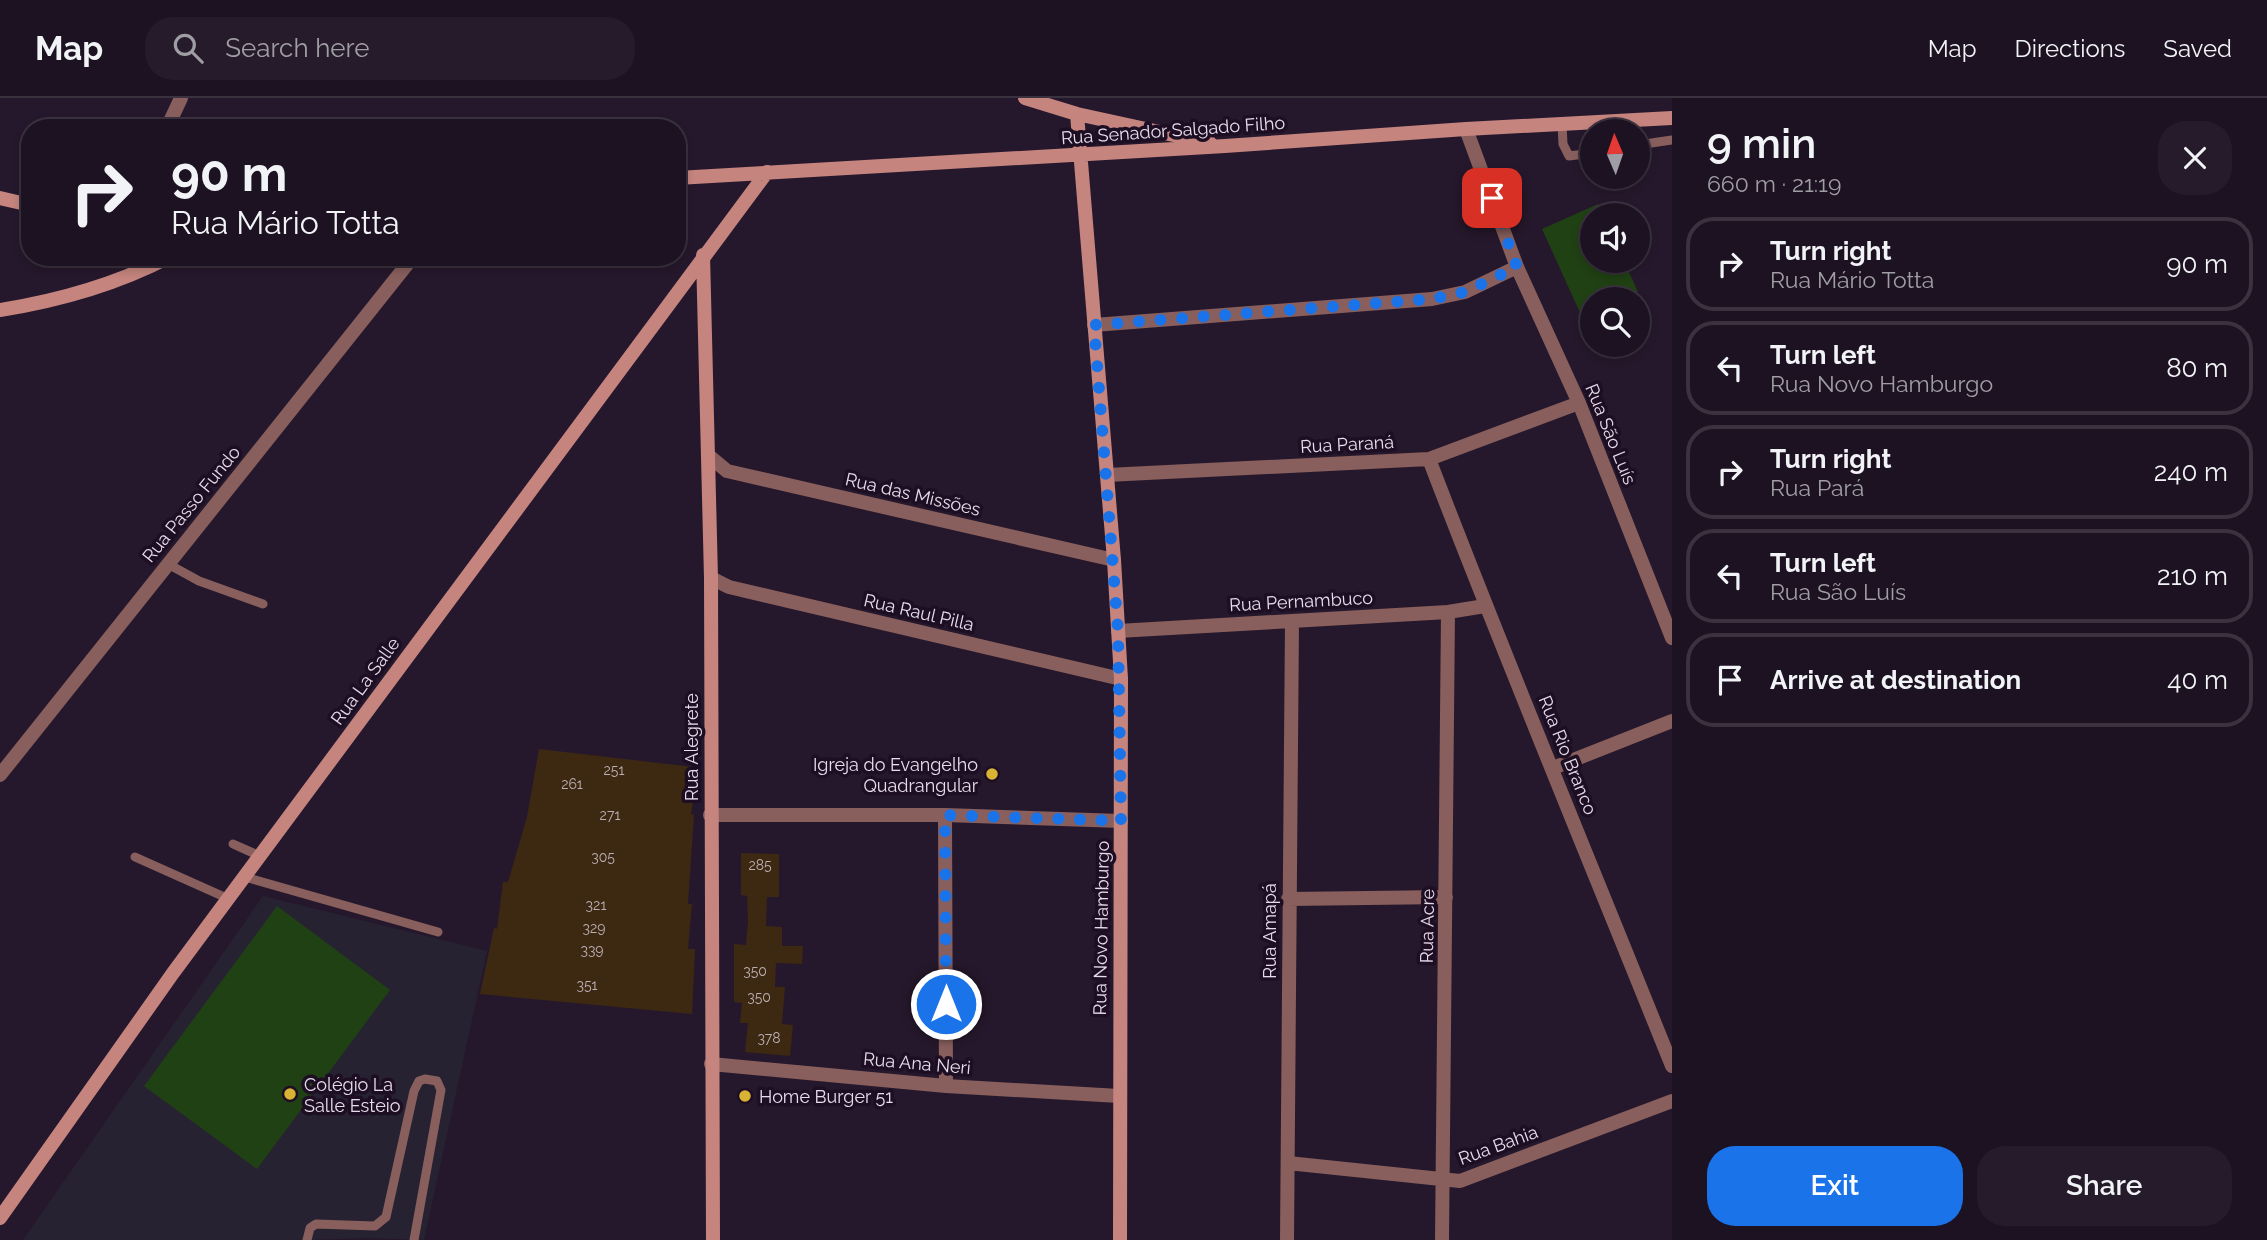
<!DOCTYPE html>
<html lang="en">
<head>
<meta charset="utf-8">
<style>
	:root { --surface:#1c1221; --page:#251b2a; --text:#f1f3f6; --muted:#a09ea5; --line:#3a323f; --accent:#1a73e8 }
	body { margin:0; font-family:Raleway,sans-serif; background:var(--page); color:var(--text); height:100vh; display:flex; flex-direction:column; font-size:26px; white-space:nowrap }
	* { box-sizing:border-box; margin:0 }
	p { font-size:23px; color:var(--muted) }
	.icon { flex:none; width:38px; height:38px; fill:none; stroke:currentColor; stroke-width:2; stroke-linecap:round; stroke-linejoin:round }
	.map { position:relative; flex:1; overflow:hidden }
	.panel { display:flex; flex-direction:column; background:var(--surface); width:595px }
	.panel>* { flex:none }
	.guide { position:absolute; left:21px; top:21px; width:665px; height:147px; border-radius:28px; box-shadow:0 4px 10px #0003,0 0 0 2px var(--line); background:#1c1221; color:var(--text); overflow:hidden }
	.needle { width:46px; rotate:358deg }
	.buttons { position:absolute; left:1580px; top:21px; display:grid; gap:14px }
	.buttons a { display:grid; place-items:center; width:70px; height:70px; border-radius:50%; background:var(--surface); box-shadow:0 4px 10px #0003,0 0 0 2px var(--line); font-size:35px }
	.pin { position:absolute; display:grid; place-items:center; width:60px; height:60px; color:#fff; margin:-30px; border-radius:14px; box-shadow:0 4px 10px #0006 }
	.me { position:absolute; width:77px; margin:-38px; rotate:0deg; stroke-linejoin:round; filter:drop-shadow(0 0 5px #0008) }
	.turn { display:flex; align-items:center; gap:24px; height:147px; padding:0 35px; font-size:32px }
	.turn .icon { width:91px; height:91px; stroke-width:2.5 }
	.turn b { display:block; font-size:49px; line-height:60px }
	.round { display:grid; place-items:center; flex:none; width:74px; height:74px; border-radius:28px; background:var(--page) }
	.headline { display:flex; align-items:center; justify-content:space-between; height:119px; padding:0 35px }
	h1 { font-size:42px; font-weight:600; line-height:52px }
	.action { display:flex; gap:14px; margin-top:auto; padding:14px 35px }
	.action a { flex:1; height:80px; border-radius:28px; background:var(--accent); color:#fff; font-size:28px; font-weight:600; line-height:80px; text-align:center }
	.action a+a { background:var(--page); color:var(--text) }
	ul { padding:0; list-style:none }
	li { display:flex; align-items:center; gap:21px; height:94px; margin:0 14px 10px; padding:0 21px; border:4px solid var(--line); border-radius:28px }
	li div { flex:1 }
	li b { display:block; font-size:26px }
	li em { font-style:normal }
	header { display:flex; align-items:center; gap:42px; box-sizing:border-box; height:98px; padding:0 35px; background:var(--surface); border-bottom:2px solid var(--line) }
	header strong { font-size:33px }
	nav { display:flex; gap:38px; margin-inline-start:auto; font-size:24px }
	.search { width:490px; height:63px; background:var(--page); display:flex; align-items:center; gap:18px; box-sizing:border-box; padding:0 24px; border-radius:28px; color:var(--muted); font-size:26px }
	main { display:flex; flex:1; min-height:0 }
	.map>svg:first-child { display:block }
</style>
</head>
<body>
<header>
<strong>Map</strong>
<div class="search"><svg class="icon" aria-label="search" viewBox="0 0 24 24"><circle cx="10" cy="10" r="6"/><path d="M15 15l6 6"/></svg>Search here</div>
<nav><a>Map</a><a>Directions</a><a>Saved</a></nav>
</header>
<main>
<div class="map">
<svg width="1672" height="1142" viewBox="0 0 1672 1142">
	<rect width="100%" height="100%" fill="#26182c"/>
	<path fill="#272232" d="M263 798 487 853 424 1142 366 1140 312 1142H23Z"/>
	<path fill="#204113" d="M1598 106 1603 117H1592V163H1624L1638 194 1621 201H1592V214L1582 219 1542 131Z
		M277 808 390 892 257 1071 144 988Z"/>
	<path fill="#3d2811" d="M539 651 693 669 690 696 694 697 691 716 694 717 688 806H692L688 851H695L692 916 480 896 494 830 497 831 503 784H508L527 719Z
		M741 755 779 756V799H767L766 828 782 829V848H803L802 866 776 865 775 889H785L782 926 793 927 790 958 745 954 748 925H740L742 905 734 904V846L746 847 748 823 747 798 741 797Z"/>
	<g fill="none" stroke-linecap="round" stroke-linejoin="round">
		<path stroke="#885f5c" stroke-width="9" d="M1562 26 1563 46 1569 58 1592 55
			M1638 47 1672 42
			M168 466 199 483 263 506
			M233 746 260 758
			M135 759 229 801
			M245 779 438 834
			M307 1142 310 1130 316 1126 375 1128 386 1119 414 993 419 983 425 981 437 983 441 992 414 1142"/>
		<path stroke="#885f5c" stroke-width="14" d="M167 30 181 0
			M1466 31 1517 169 1579 305 1672 540
			M1094 227 1432 201 1465 194 1517 169
			M709 358 727 373 1114 462
			M1429 361C1507 565 1591 766 1672 968
			M1107 377 1429 361 1579 305
			M711 480 729 489 1121 581
			M1118 533 1448 514 1485 508
			M1553 670 1672 623
			M0 677 413 159
			M710 717H945L1121 723
			M945 717 946 988
			M1288 801 1446 799
			M711 966 946 988 1119 998
			M1288 1065 1460 1083 1672 1003
			M1287 1142 1292 523
			M1442 1142 1448 514"/>
		<path stroke="#c5847e" stroke-width="14" d="M1025 0 1077 16 1210 45
			M1077 16 1114 462 1121 581 1120 1142
			M677 80 1225 48 1466 31 1672 20
			M0 100 30 107
			M703 157 711 480 713 1142
			M0 212C57 203 117 186 169 159
			M0 1120 173 875 767 74"/>
	</g>
	<g fill="none" stroke-linecap="round" stroke-linejoin="round">
		<path stroke="#1a73e8" stroke-width="12" stroke-dasharray="0 21.6" d="M946 906 945 717 1121 723 1118 533 1094 227 1432 201 1465 194 1517 169 1492 100"/>
	</g>
	<g fill="#d9b334" stroke="#1d0e23" stroke-width="2.5">
		<circle cx="992" cy="676" r="7"/>
		<circle cx="290" cy="996" r="7"/>
		<circle cx="745" cy="998" r="7"/>
	</g>
	<g text-anchor="middle" dominant-baseline="central" stroke-width="7" stroke-linejoin="round" paint-order="stroke">
		<g font-size="14" fill="#bcafb4">
			<text x="614" y="672">251</text>
			<text x="572" y="686">261</text>
			<text x="610" y="717">271</text>
			<text x="603" y="759">305</text>
			<text x="760" y="767">285</text>
			<text x="596" y="807">321</text>
			<text x="594" y="830">329</text>
			<text x="592" y="852">339</text>
			<text x="755" y="873">350</text>
			<text x="587" y="887">351</text>
			<text x="759" y="899">350</text>
			<text x="769" y="940">378</text>
		</g>
		<g font-size="18" fill="#e6dceb" stroke="#1d0e23">
			<text transform="translate(1173 32) rotate(-4)">Rua Senador Salgado Filho</text>
			<text transform="translate(1611 336) rotate(68)">Rua São Luís</text>
			<text transform="translate(1347 346) rotate(-3)">Rua Paraná</text>
			<text transform="translate(913 396) rotate(13)">Rua das Missões</text>
			<text transform="translate(191 406) rotate(-51)">Rua Passo Fundo</text>
			<text transform="translate(1301 503) rotate(-3)">Rua Pernambuco</text>
			<text transform="translate(919 514) rotate(13)">Rua Raul Pilla</text>
			<text transform="translate(365 583) rotate(-54)">Rua La Salle</text>
			<text transform="translate(691 649) rotate(-90)">Rua Alegrete</text>
			<text transform="translate(1568 657) rotate(68)">Rua Rio Branco</text>
			<text transform="translate(1427 828) rotate(-89)">Rua Acre</text>
			<text transform="translate(1101 830) rotate(-89)">Rua Novo Hamburgo</text>
			<text transform="translate(1269 833) rotate(-90)">Rua Amapá</text>
			<text transform="translate(917 965) rotate(5)">Rua Ana Neri</text>
			<text transform="translate(1498 1047) rotate(-20)">Rua Bahia</text>
		</g>
		<g font-size="18" fill="#e6dceb" stroke="#1d0e23" text-anchor="start">
			<text x="978" y="666" text-anchor="end">Igreja do Evangelho<tspan x="978" dy="21">Quadrangular</tspan></text>
			<text x="304" y="986">Colégio La<tspan x="304" dy="21">Salle Esteio</tspan></text>
			<text x="759" y="998">Home Burger 51</text>
		</g>
	</g>
</svg>
<div class="buttons">
<a><svg class="needle" viewBox="-14 -14 28 28"><path d="M0-13l5 13h-10z" fill="#e53935"/><path d="M0 13l5-13h-10z" fill="#a09ea5"/></svg></a>
<a><svg class="icon" aria-label="sound" viewBox="0 0 24 24"><path d="M4 9h4l5-4v14l-5-4H4zM17 9q2 3 0 6"/></svg></a>
<a><svg class="icon" aria-label="search" viewBox="0 0 24 24"><circle cx="10" cy="10" r="6"/><path d="M15 15l6 6"/></svg></a>
</div>
<div class="pin" style="left:1492px;top:100px;background:#d93025"><svg class="icon" aria-label="arrive" viewBox="0 0 24 24"><path d="M6 21V4h12l-3 4 3 4H6"/></svg></div>
<svg class="me" style="left:946px;top:906px" viewBox="-20 -20 40 40"><circle r="17" fill="#1a73e8" stroke="#fff" stroke-width="3"/><path d="M0-11L8 9 0 5-8 9z" fill="#fff"/></svg>
<div class="guide">
<div class="turn"><svg class="icon" aria-label="right" viewBox="0 0 24 24"><path d="M7 20v-9h11M14 6l5 5-5 5"/></svg><div><b>90 m</b>Rua Mário Totta</div></div>
</div>
</div>
<section class="panel">
<div class="headline"><div><h1>9 min</h1><p>660 m · 21:19</p></div><a class="round"><svg class="icon" aria-label="close" viewBox="0 0 24 24"><path d="M6 6l12 12M18 6L6 18"/></svg></a></div>
<ul>
<li><svg class="icon" aria-label="right" viewBox="0 0 24 24"><path d="M7 20v-9h11M14 6l5 5-5 5"/></svg><div><b>Turn right</b><p>Rua Mário Totta</p></div><em>90 m</em></li>
<li><svg class="icon" aria-label="left" viewBox="0 0 24 24"><path d="M17 20v-9H6M10 6l-5 5 5 5"/></svg><div><b>Turn left</b><p>Rua Novo Hamburgo</p></div><em>80 m</em></li>
<li><svg class="icon" aria-label="right" viewBox="0 0 24 24"><path d="M7 20v-9h11M14 6l5 5-5 5"/></svg><div><b>Turn right</b><p>Rua Pará</p></div><em>240 m</em></li>
<li><svg class="icon" aria-label="left" viewBox="0 0 24 24"><path d="M17 20v-9H6M10 6l-5 5 5 5"/></svg><div><b>Turn left</b><p>Rua São Luís</p></div><em>210 m</em></li>
<li><svg class="icon" aria-label="arrive" viewBox="0 0 24 24"><path d="M6 21V4h12l-3 4 3 4H6"/></svg><div><b>Arrive at destination</b></div><em>40 m</em></li>
</ul>
<div class="action"><a>Exit</a><a>Share</a></div>
</section>
</main>
</body>
</html>
